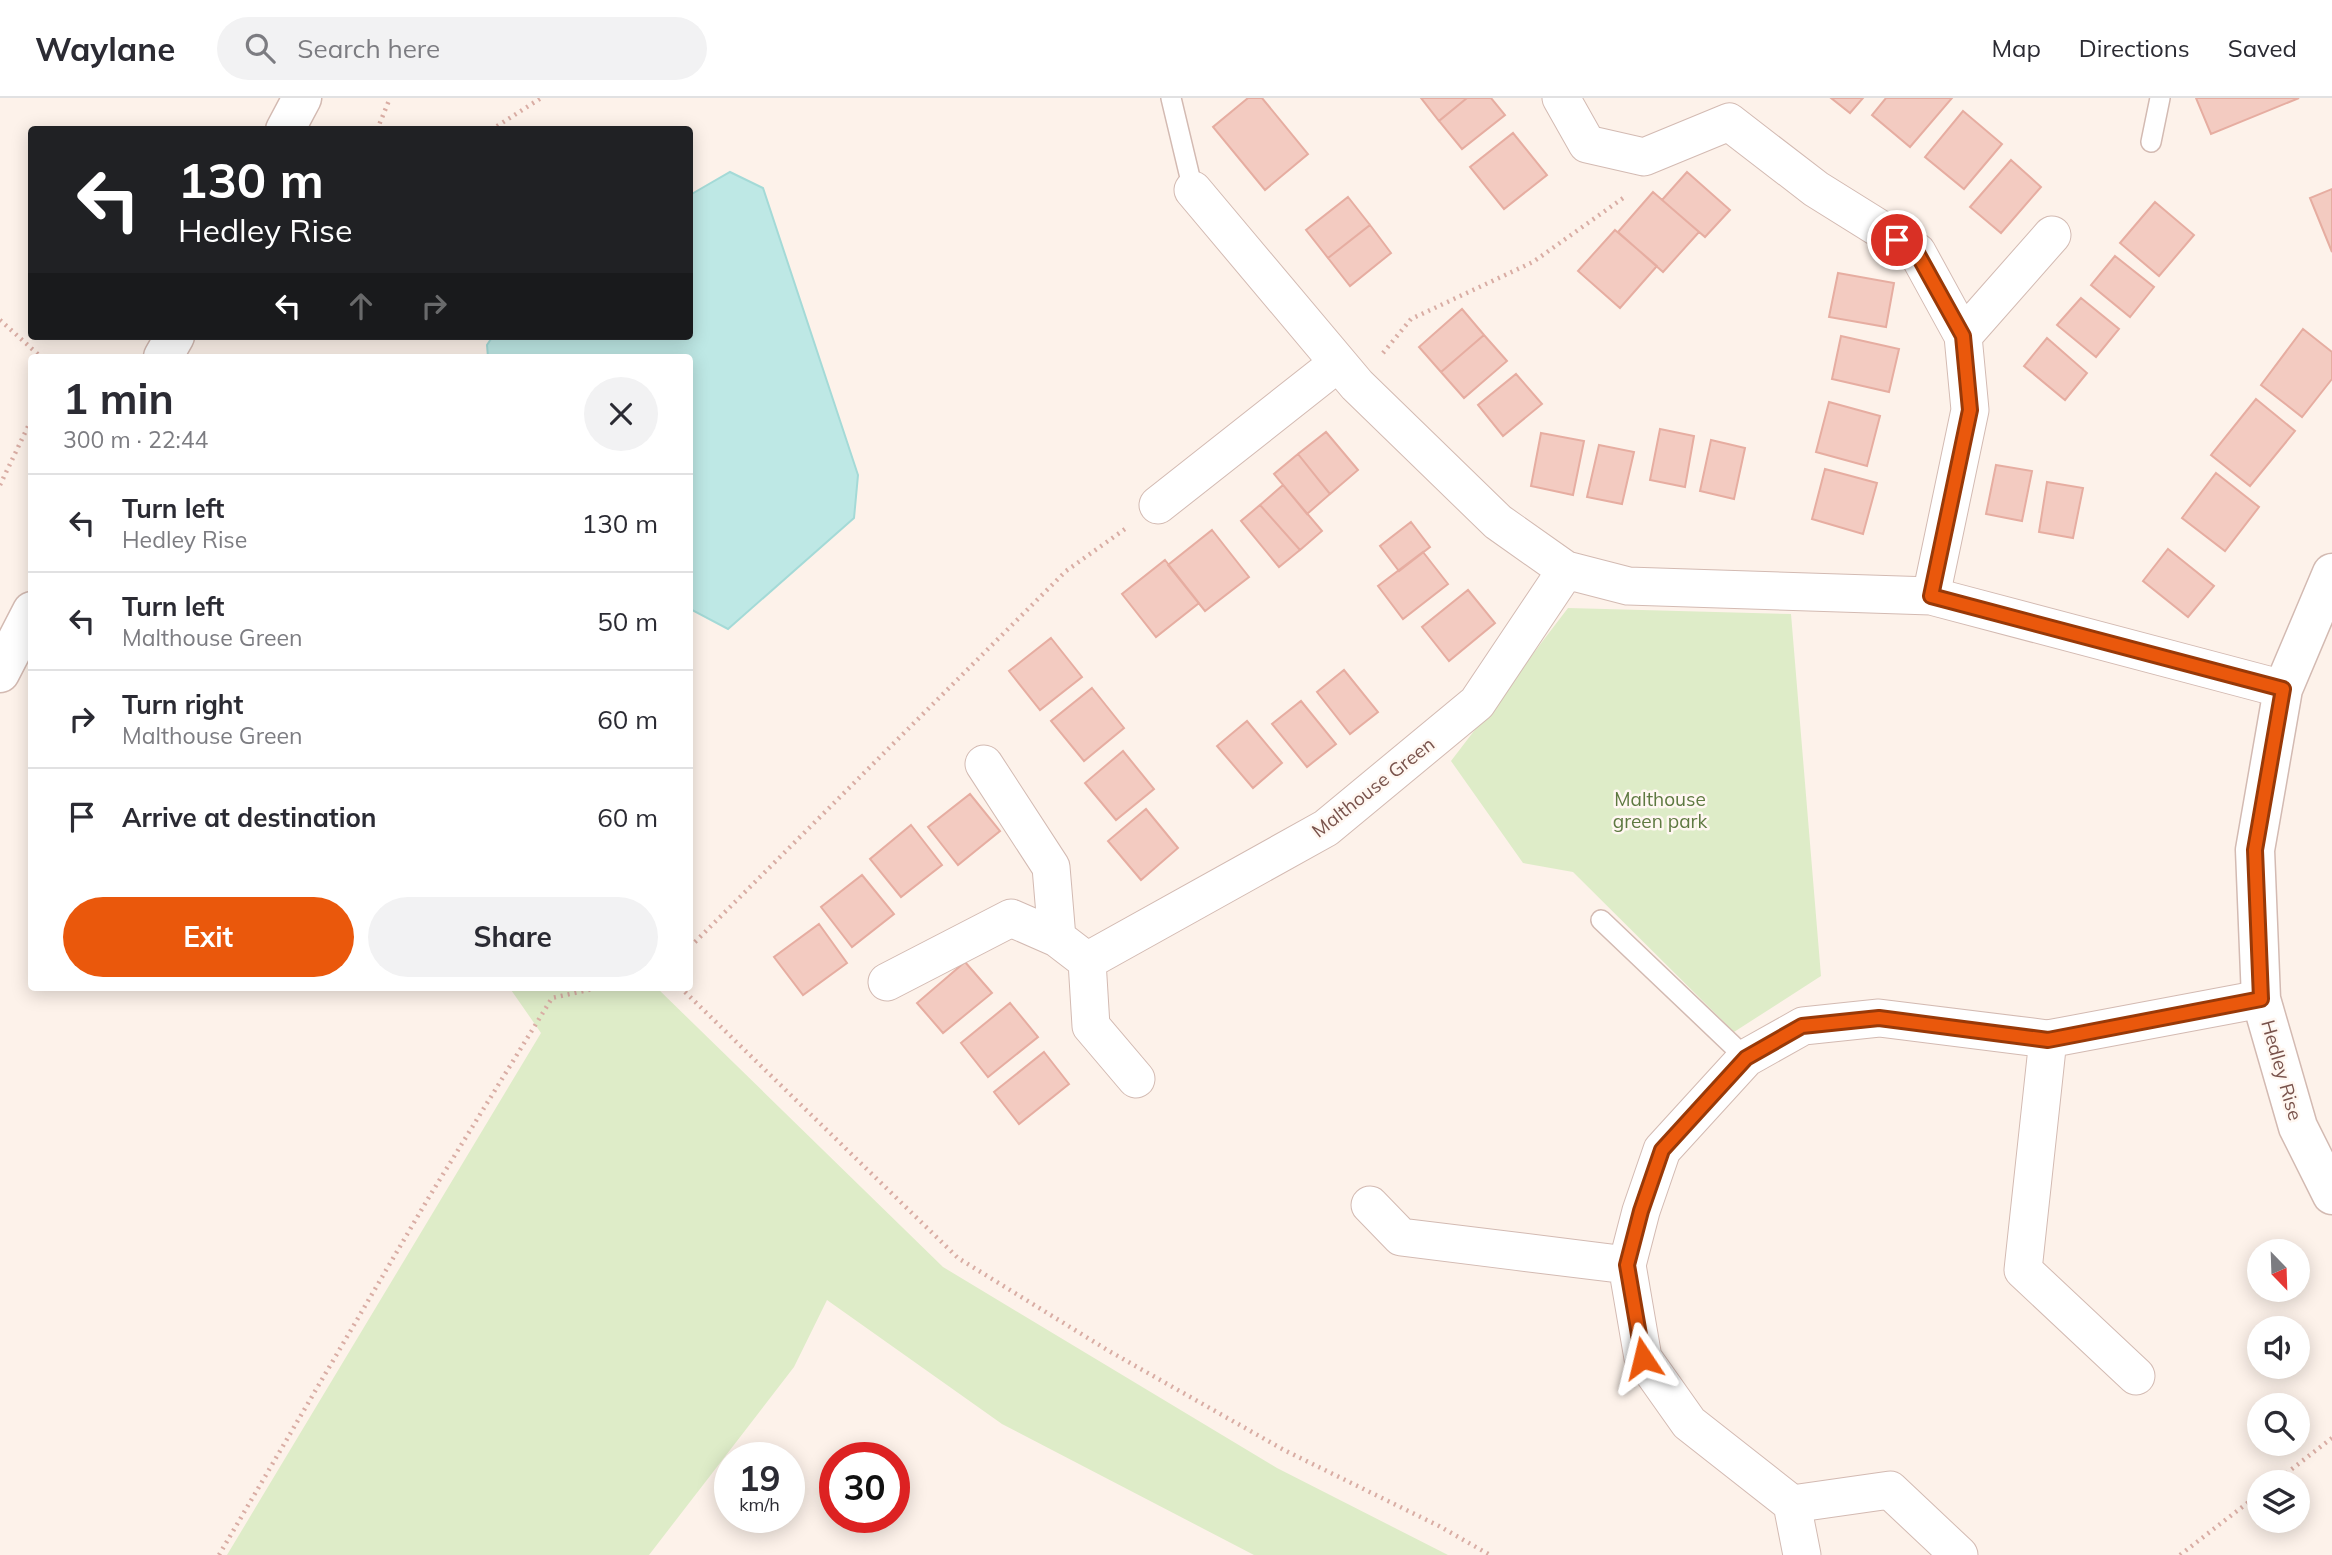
<!DOCTYPE html>
<html lang="en">
<head>
<meta charset="utf-8">
<style>
	:root { --surface:#fff; --page:#f2f2f3; --text:#2b2b33; --muted:#7c7c81; --line:#e1e1e2; --accent:#ea580c }
	body { margin:0; font-family:Mulish,sans-serif; background:var(--page); color:var(--text); height:100vh; display:flex; flex-direction:column; font-size:26px; white-space:nowrap }
	* { box-sizing:border-box; margin:0 }
	p { font-size:23px; color:var(--muted) }
	.icon { flex:none; width:38px; height:38px; fill:none; stroke:currentColor; stroke-width:2; stroke-linecap:round; stroke-linejoin:round }
	.map { position:relative; flex:1; overflow:hidden }
	.details { position:absolute; left:28px; top:256px; width:665px; height:637px; display:flex; flex-direction:column; background:var(--surface); border-radius:7px; box-shadow:0 4px 18px #0003 }
	.details>* { flex:none }
	.banner { position:absolute; left:28px; top:28px; width:665px; height:214px; border-radius:7px; box-shadow:0 4px 18px #0003; background:#202124; color:#fff; overflow:hidden }
	.needle { width:46px; rotate:157deg }
	.buttons { position:absolute; left:2247px; top:1141px; display:grid; gap:14px }
	.buttons a { display:grid; place-items:center; width:63px; height:63px; border-radius:50%; background:var(--surface); box-shadow:0 4px 18px #0003; font-size:35px }
	.speed { position:absolute; left:714px; top:1344px; display:flex; gap:14px; font-size:35px; font-weight:700; text-align:center }
	.speed>* { display:grid; place-content:center; width:91px; height:91px; border-radius:50%; background:var(--surface); box-shadow:0 4px 18px #0003; line-height:1 }
	.speed small { font-size:18px; font-weight:400 }
	.speed .limit { border:10px solid #d22; background:#fff; color:#111 }
	.pin { position:absolute; display:grid; place-items:center; width:60px; height:60px; color:#fff; margin:-30px; border:4px solid #fff; border-radius:50%; box-shadow:0 2px 7px #0007 }
	.me { position:absolute; width:77px; margin:-38px; rotate:350deg; stroke-linejoin:round; filter:drop-shadow(0 0 5px #0008) }
	.turn { display:flex; align-items:center; gap:24px; height:147px; padding:0 35px; font-size:32px }
	.turn .icon { width:91px; height:91px; stroke-width:2.5 }
	.turn b { display:block; font-size:49px; line-height:60px }
	.lanes { display:flex; align-items:center; height:66px; padding:0 35px; background:#0003; justify-content:center; gap:35px; direction:ltr }
	.lanes .off { opacity:.35 }
	.round { display:grid; place-items:center; flex:none; width:74px; height:74px; border-radius:37px; background:var(--page) }
	.headline { display:flex; align-items:center; justify-content:space-between; height:119px; padding:0 35px }
	h1 { font-size:42px; font-weight:700; line-height:52px }
	.action { display:flex; gap:14px; margin-top:auto; padding:14px 35px }
	.action a { flex:1; height:80px; border-radius:42px; background:var(--accent); color:#fff; font-size:28px; font-weight:700; line-height:80px; text-align:center }
	.action a+a { background:var(--page); color:var(--text) }
	ul { padding:0; list-style:none }
	li { display:flex; align-items:center; gap:21px; height:98px; padding:0 35px; border-top:2px solid var(--line) }
	li div { flex:1 }
	li b { display:block; font-size:26px }
	li em { font-style:normal }
	header { display:flex; align-items:center; gap:42px; box-sizing:border-box; height:98px; padding:0 35px; background:var(--surface); border-bottom:2px solid var(--line) }
	header strong { font-size:33px }
	nav { display:flex; gap:38px; margin-inline-start:auto; font-size:24px }
	.search { width:490px; height:63px; background:var(--page); display:flex; align-items:center; gap:18px; box-sizing:border-box; padding:0 24px; border-radius:38px; color:var(--muted); font-size:26px }
	.map>svg:first-child { display:block }
</style>
</head>
<body>
<header>
<strong>Waylane</strong>
<div class="search"><svg class="icon" aria-label="search" viewBox="0 0 24 24"><circle cx="10" cy="10" r="6"/><path d="M15 15l6 6"/></svg>Search here</div>
<nav><a>Map</a><a>Directions</a><a>Saved</a></nav>
</header>
<div class="map">
<svg width="2332" height="1457" viewBox="0 0 2332 1457">
	<rect width="100%" height="100%" fill="#fdf2ea"/>
	<path fill="#deecc8" d="M1568 510 1791 516 1821 878 1734 934 1573 774 1523 765 1451 663Z
		M509 889H656L943 1169 1277 1370 1448 1457H1254L1002 1326 827 1202 794 1269 649 1457H227L541 935Z"/>
	<path fill="#bee8e5" stroke="#a4dad7" stroke-width="2" d="M730 74 763 90 858 377 854 420 728 531 690 511V259H488L487 247 493 238H690V97Z"/>
	<path fill="#f3cbc1" stroke="#e6ada1" stroke-width="2" d="M1248 0H1262L1308 56 1265 92 1213 29Z
		M1421 0H1467L1439 23Z
		M1467 0H1491L1505 17 1462 51 1439 23Z
		M1831 0H1863L1850 15Z
		M1886 0H1952L1910 49 1872 17Z
		M2196 0H2299L2211 36Z
		M1963 13 2002 46 1964 91 1925 59Z
		M1513 35 1547 77 1504 111 1470 69Z
		M2011 62 2041 89 2001 135 1970 109Z
		M1687 74 1730 112 1705 139 1662 102Z
		M2332 91V154L2310 100Z
		M1653 94 1699 134 1663 174 1618 134Z
		M1348 99 1370 127 1328 160 1306 132Z
		M2155 104 2194 137 2159 178 2120 145Z
		M1370 127 1391 155 1350 188 1328 160Z
		M1615 132 1657 168 1620 210 1578 173Z
		M2115 158 2154 189 2130 219 2091 187Z
		M1838 175 1894 185 1886 229 1829 219Z
		M2081 200 2119 231 2096 259 2057 227Z
		M1462 211 1484 237 1441 274 1419 249Z
		M2303 231 2332 254V281L2302 319 2261 287Z
		M1484 237 1507 263 1464 300 1441 274Z
		M1841 238 1899 251 1889 294 1832 281Z
		M2047 240 2087 275 2065 302 2024 268Z
		M1516 276 1542 306 1503 338 1478 307Z
		M2256 301 2295 333 2250 388 2211 357Z
		M1829 304 1880 318 1867 368 1816 354Z
		M1660 331 1694 338 1685 389 1650 382Z
		M1326 334 1358 372 1330 396 1298 356Z
		M1541 335 1584 343 1573 397 1531 388Z
		M1711 342 1745 350 1734 401 1700 393Z
		M1599 347 1634 354 1622 406 1587 399Z
		M1298 356 1330 396 1307 416 1274 376Z
		M1996 367 2032 373 2022 423 1986 416Z
		M1825 371 1877 385 1863 436 1812 421Z
		M2216 375 2259 409 2225 453 2182 420Z
		M2047 384 2083 390 2073 440 2039 434Z
		M1283 387 1322 433 1300 452 1260 407Z
		M1260 407 1300 452 1279 469 1241 423Z
		M1411 424 1430 449 1399 473 1380 448Z
		M1212 432 1249 479 1205 513 1168 467Z
		M2168 451 2214 488 2188 519 2143 483Z
		M1423 454 1448 486 1403 521 1378 488Z
		M1165 462 1199 505 1156 539 1122 496Z
		M1468 492 1495 525 1449 563 1422 529Z
		M1051 540 1082 579 1040 612 1009 573Z
		M1344 572 1378 614 1350 636 1317 594Z
		M1092 590 1124 630 1084 663 1051 623Z
		M1301 603 1336 646 1307 669 1272 626Z
		M1247 623 1282 665 1253 690 1217 648Z
		M1123 653 1154 691 1116 722 1085 685Z
		M970 696 1000 733 958 767 928 729Z
		M1146 711 1178 750 1141 782 1108 743Z
		M911 727 942 767 901 799 870 761Z
		M862 777 894 816 852 849 821 809Z
		M819 826 847 865 803 897 774 859Z
		M965 864 992 895 943 935 917 905Z
		M1010 905 1038 939 988 979 961 945Z
		M1044 954 1069 986 1019 1026 994 994Z"/>
	<g fill="none" stroke-linecap="round" stroke-linejoin="round">
		<defs>
			<path id="service" d="M1171 0 1193 92
				M2151 44 2160 0
				M1601 822 1746 960"/>
			<path id="minor" d="M1561 0 1587 46 1644 59 1729 24 1816 91 1917 154 1963 238 1970 312 1931 498 2283 591
				M1193 92 1357 287 1498 424 1566 472 1628 488 1931 498
				M1963 238 2052 137
				M1158 407 1338 265
				M984 666 1051 769 1057 840 1087 863 1091 928 1136 981
				M1087 863 1326 730 1477 605 1566 472
				M887 884 1011 820 1057 840
				M2048 941 2023 1172 2136 1278
				M1370 1107 1401 1139 1627 1167
				M1792 1406 1890 1392 1959 1457
				M1802 1457 1792 1406 1689 1325 1643 1260 1627 1167 1641 1113 1662 1052 1746 960 1803 928 1879 920 2048 941 2261 901"/>
			<path id="tertiary" d="M285 32 302 0
				M163 259 175 238
				M2332 475 2283 591 2255 752 2261 901 2298 1029 2332 1097
				M0 575 32 513"/>
		</defs>
		<use href="#service" stroke="#d3bab2" stroke-width="22"/>
		<use href="#minor" stroke="#d3bab2" stroke-width="39"/>
		<use href="#tertiary" stroke="#d3bab2" stroke-width="41"/>
		<path stroke="#d9ada4" stroke-width="4.5" stroke-dasharray="2 5" stroke-linecap="butt" d="M377 32 390 0
			M491 32 541 0
			M0 222 41 259
			M1383 255 1411 221 1533 164 1626 98
			M0 387 32 320
			M690 849 1066 473 1125 431
			M680 889 958 1160 1109 1253 1284 1352 1439 1428 1490 1457
			M2275 1384 2332 1340
			M219 1457 429 1099 552 900 602 889
			M2180 1457 2259 1396"/>
		<use href="#service" stroke="#fff" stroke-width="19"/>
		<use href="#minor" stroke="#fff" stroke-width="37"/>
		<use href="#tertiary" stroke="#fff" stroke-width="38"/>
	</g>
	<g fill="none" stroke-linecap="round" stroke-linejoin="round">
		<defs>
			<path id="route" d="M1643 1260 1627 1167 1641 1113 1662 1052 1746 960 1802 928 1879 920 2048 942 2261 901 2255 752 2283 591 1931 498 1970 312 1963 238 1917 155 1897 142"/>
		</defs>
		<use href="#route" stroke="#983908" stroke-width="18"/>
		<use href="#route" stroke="#ea580c" stroke-width="12"/>
	</g>
	<g text-anchor="middle" dominant-baseline="central" stroke-width="5" stroke-linejoin="round" paint-order="stroke">
		<g font-size="19" fill="#79534c" stroke="#fff7f1">
			<text transform="translate(1373 689) rotate(-38)">Malthouse Green</text>
			<text transform="translate(2282 972) rotate(74)">Hedley Rise</text>
		</g>
		<g font-size="19" fill="#5e7941" stroke="#fff7f1">
			<text x="1660" y="701">Malthouse<tspan x="1660" dy="22">green park</tspan></text>
		</g>
	</g>
</svg>
<div class="buttons">
<a><svg class="needle" viewBox="-14 -14 28 28"><path d="M0-13l5 13h-10z" fill="#e53935"/><path d="M0 13l5-13h-10z" fill="#7c7c81"/></svg></a>
<a><svg class="icon" aria-label="sound" viewBox="0 0 24 24"><path d="M4 9h4l5-4v14l-5-4H4zM17 9q2 3 0 6"/></svg></a>
<a><svg class="icon" aria-label="search" viewBox="0 0 24 24"><circle cx="10" cy="10" r="6"/><path d="M15 15l6 6"/></svg></a>
<a><svg class="icon" aria-label="layers" viewBox="0 0 24 24"><path d="M12 4l9 5-9 5-9-5zM3 14l9 5 9-5"/></svg></a>
</div>
<div class="speed"><div>19<small>km/h</small></div><div class="limit">30</div></div>
<div class="pin" style="left:1897px;top:142px;background:#d93025"><svg class="icon" aria-label="arrive" viewBox="0 0 24 24"><path d="M6 21V4h12l-3 4 3 4H6"/></svg></div>
<svg class="me" style="left:1643px;top:1260px" viewBox="-20 -20 40 40"><path d="M0-17L14 15 0 8-14 15z" fill="#ea580c" stroke="#fff" stroke-width="4"/></svg>
<div class="banner">
<div class="turn"><svg class="icon" aria-label="left" viewBox="0 0 24 24"><path d="M17 20v-9H6M10 6l-5 5 5 5"/></svg><div><b>130 m</b>Hedley Rise</div></div>
<div class="lanes"><svg class="icon" aria-label="left" viewBox="0 0 24 24"><path d="M17 20v-9H6M10 6l-5 5 5 5"/></svg><svg class="icon off" aria-label="ahead" viewBox="0 0 24 24"><path d="M12 20V5M6 11l6-6 6 6"/></svg><svg class="icon off" aria-label="right" viewBox="0 0 24 24"><path d="M7 20v-9h11M14 6l5 5-5 5"/></svg></div>
</div>
<section class="details">
<div class="headline"><div><h1>1 min</h1><p>300 m · 22:44</p></div><a class="round"><svg class="icon" aria-label="close" viewBox="0 0 24 24"><path d="M6 6l12 12M18 6L6 18"/></svg></a></div>
<ul>
<li><svg class="icon" aria-label="left" viewBox="0 0 24 24"><path d="M17 20v-9H6M10 6l-5 5 5 5"/></svg><div><b>Turn left</b><p>Hedley Rise</p></div><em>130 m</em></li>
<li><svg class="icon" aria-label="left" viewBox="0 0 24 24"><path d="M17 20v-9H6M10 6l-5 5 5 5"/></svg><div><b>Turn left</b><p>Malthouse Green</p></div><em>50 m</em></li>
<li><svg class="icon" aria-label="right" viewBox="0 0 24 24"><path d="M7 20v-9h11M14 6l5 5-5 5"/></svg><div><b>Turn right</b><p>Malthouse Green</p></div><em>60 m</em></li>
<li><svg class="icon" aria-label="arrive" viewBox="0 0 24 24"><path d="M6 21V4h12l-3 4 3 4H6"/></svg><div><b>Arrive at destination</b></div><em>60 m</em></li>
</ul>
<div class="action"><a>Exit</a><a>Share</a></div>
</section>
</div>
</body>
</html>
